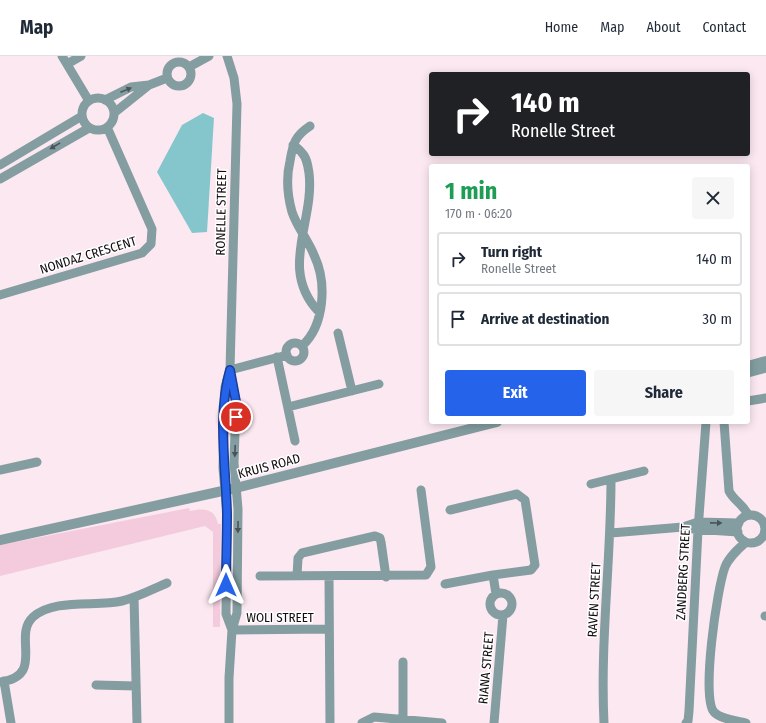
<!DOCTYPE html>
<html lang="en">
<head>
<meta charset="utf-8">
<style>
	:root { --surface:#fff; --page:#f6f6f7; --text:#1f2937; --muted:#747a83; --line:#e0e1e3; --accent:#2563eb }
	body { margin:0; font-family:"Fira Sans Condensed",sans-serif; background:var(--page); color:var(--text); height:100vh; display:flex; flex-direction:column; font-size:15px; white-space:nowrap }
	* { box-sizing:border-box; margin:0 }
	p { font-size:13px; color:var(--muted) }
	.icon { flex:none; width:22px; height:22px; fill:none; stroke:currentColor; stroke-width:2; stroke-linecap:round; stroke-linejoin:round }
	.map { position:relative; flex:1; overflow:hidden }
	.sheet { position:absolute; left:429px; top:108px; width:321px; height:260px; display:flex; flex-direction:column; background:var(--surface); border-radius:4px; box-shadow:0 2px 10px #0003 }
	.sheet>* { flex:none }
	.hud { position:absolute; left:429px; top:16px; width:321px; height:84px; border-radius:4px; box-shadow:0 2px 10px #0003; background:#202124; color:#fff; overflow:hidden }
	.pin { position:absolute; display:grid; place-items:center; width:34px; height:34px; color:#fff; margin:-17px; border:2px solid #fff; border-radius:50%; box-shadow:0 1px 4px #0007 }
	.me { position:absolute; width:44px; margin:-22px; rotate:0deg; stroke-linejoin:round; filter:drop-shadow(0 0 3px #0008) }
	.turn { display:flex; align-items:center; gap:14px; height:84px; padding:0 16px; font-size:18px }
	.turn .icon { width:52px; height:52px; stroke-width:2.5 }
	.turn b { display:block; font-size:28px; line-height:34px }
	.round { display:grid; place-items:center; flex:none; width:42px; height:42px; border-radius:4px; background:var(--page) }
	.headline { display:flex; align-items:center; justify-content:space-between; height:68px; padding:0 16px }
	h1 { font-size:24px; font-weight:700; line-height:30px; color:#1e9e55 }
	.button { display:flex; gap:8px; margin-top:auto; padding:8px 16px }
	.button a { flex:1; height:46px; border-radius:4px; background:var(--accent); color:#fff; font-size:16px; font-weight:700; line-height:46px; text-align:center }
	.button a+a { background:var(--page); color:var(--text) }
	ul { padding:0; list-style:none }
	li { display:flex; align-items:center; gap:12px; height:54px; margin:0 8px 6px; padding:0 8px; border:2px solid var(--line); border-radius:4px }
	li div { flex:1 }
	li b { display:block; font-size:15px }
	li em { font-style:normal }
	header { display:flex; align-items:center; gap:24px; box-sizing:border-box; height:56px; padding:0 20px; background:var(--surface); border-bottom:1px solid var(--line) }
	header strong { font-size:19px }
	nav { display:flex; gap:22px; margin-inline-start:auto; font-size:14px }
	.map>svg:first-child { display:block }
</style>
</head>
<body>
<header>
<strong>Map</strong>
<nav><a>Home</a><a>Map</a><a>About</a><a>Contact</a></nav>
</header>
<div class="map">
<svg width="766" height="667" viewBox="0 0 766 667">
	<rect width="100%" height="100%" fill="#fce8f1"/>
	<path fill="#f3cbdd" d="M189 452 190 455C203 452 215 452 218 468H221L220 571H213V476L205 470 0 520V489Z"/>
	<path fill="#85c6cd" d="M203 57 214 62 207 176 192 177 157 116 182 69Z"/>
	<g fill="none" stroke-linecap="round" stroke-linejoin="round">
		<path stroke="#839da0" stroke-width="9" d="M62 0 89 45
			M227 0 234 22 237 48 230 314 236 345 234 407 238 453 237 557 232 574 229 622V667
			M167 18a12 12 0 1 1 24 0a12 12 0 1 1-24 0Z
			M67 8 81 0
			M189 11 209 0
			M82 58a16 16 0 1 1 32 0a16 16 0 1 1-32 0Z
			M105 44 131 31 149 29 167 22
			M114 57 149 29
			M293 89C296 91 300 94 302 97 307 102 308 110 309 117 315 166 278 213 319 256
			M0 109 82 60
			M0 123 89 72
			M0 239 142 197 151 188 152 173 107 71
			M338 277 352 335
			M286 296a9 9 0 1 1 18 0a9 9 0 1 1-18 0Z
			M302 290C325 269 327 226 314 199 308 184 297 171 292 156 287 138 286 122 290 105 293 87 295 80 310 70
			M277 301 295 385
			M230 314 287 299
			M229 317 225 331 223 412 227 458 226 558 232 574
			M748 317 766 312
			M748 345 766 342
			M288 351 379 328
			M724 366 729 435C734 445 744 449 748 459
			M0 414 37 406
			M591 428 611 423
			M450 454 517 438 525 444 535 509 531 514 493 519
			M737 473a14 14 0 1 1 28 0a14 14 0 1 1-28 0Z
			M693 473 738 476
			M611 477 683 471 698 466 739 467
			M260 520 426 519 431 511 421 434
			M297 520 298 502 302 497 375 480 380 482 381 486 386 521
			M329 521 330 667
			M445 528 493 519 496 538
			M490 548a11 11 0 1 1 22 0a11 11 0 1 1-22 0Z
			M134 541 137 667
			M765 560H766
			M232 574 328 573
			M403 606V663
			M4 625 11 667
			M0 626C46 620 12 580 33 561 54 542 96 551 122 545 138 541 153 533 167 527
			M96 629 136 630
			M362 667 374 661 442 667
			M494 667 503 559
			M604 667C600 586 611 504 611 423L644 415
			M686 667 688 665 689 655 698 474 706 366
			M746 667C738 665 720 663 714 656 701 642 717 532 725 511 729 501 738 493 746 486"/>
		<path stroke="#839da0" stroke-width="10" d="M748 310 766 305
			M0 484 236 432 497 366"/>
	</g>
	<defs><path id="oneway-solid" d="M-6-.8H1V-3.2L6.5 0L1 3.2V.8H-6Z"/></defs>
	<g fill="#4a5458">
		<use href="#oneway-solid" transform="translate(126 34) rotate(-22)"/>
		<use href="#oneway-solid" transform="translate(55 90) rotate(149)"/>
		<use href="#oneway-solid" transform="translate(235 395) rotate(92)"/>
		<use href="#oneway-solid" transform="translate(716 467) rotate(1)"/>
		<use href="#oneway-solid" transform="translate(238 471) rotate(91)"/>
	</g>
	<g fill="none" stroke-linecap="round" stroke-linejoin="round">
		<defs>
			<path id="route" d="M226 529C226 506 227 482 227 458 226 412 217 359 230 314L236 346V361"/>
		</defs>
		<use href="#route" stroke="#184099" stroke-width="10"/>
		<use href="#route" stroke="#2563eb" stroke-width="7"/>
	</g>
	<g text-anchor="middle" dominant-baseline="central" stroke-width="3" stroke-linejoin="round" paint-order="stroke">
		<g font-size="13" fill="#120c0f" stroke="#fff">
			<text transform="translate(221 156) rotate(-89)">RONELLE STREET</text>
			<text transform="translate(88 199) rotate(-17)">NONDAZ CRESCENT</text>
			<text transform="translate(269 410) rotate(-15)">KRUIS ROAD</text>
			<text transform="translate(683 516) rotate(-87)">ZANDBERG STREET</text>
			<text transform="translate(594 544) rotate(-87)">RAVEN STREET</text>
			<text x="280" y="561">WOLI STREET</text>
			<text transform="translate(486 612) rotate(-85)">RIANA STREET</text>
		</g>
	</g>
</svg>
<div class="pin" style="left:236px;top:361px;background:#d93025"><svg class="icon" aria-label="arrive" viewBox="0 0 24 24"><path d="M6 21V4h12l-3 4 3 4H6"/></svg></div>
<svg class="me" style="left:226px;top:529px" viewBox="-20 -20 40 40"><path d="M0-17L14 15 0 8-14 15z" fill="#2563eb" stroke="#fff" stroke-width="4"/></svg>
<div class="hud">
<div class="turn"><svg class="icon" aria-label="right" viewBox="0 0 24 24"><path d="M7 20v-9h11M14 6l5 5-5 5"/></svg><div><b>140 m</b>Ronelle Street</div></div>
</div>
<section class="sheet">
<div class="headline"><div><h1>1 min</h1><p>170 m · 06:20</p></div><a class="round"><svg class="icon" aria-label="close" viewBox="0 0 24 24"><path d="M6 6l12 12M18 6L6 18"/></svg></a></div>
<ul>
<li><svg class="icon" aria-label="right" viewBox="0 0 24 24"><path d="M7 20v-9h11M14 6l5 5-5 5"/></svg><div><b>Turn right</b><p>Ronelle Street</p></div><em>140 m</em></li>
<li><svg class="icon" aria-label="arrive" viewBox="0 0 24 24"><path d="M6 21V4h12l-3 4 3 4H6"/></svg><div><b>Arrive at destination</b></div><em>30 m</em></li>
</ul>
<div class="button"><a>Exit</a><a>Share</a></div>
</section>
</div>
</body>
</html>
